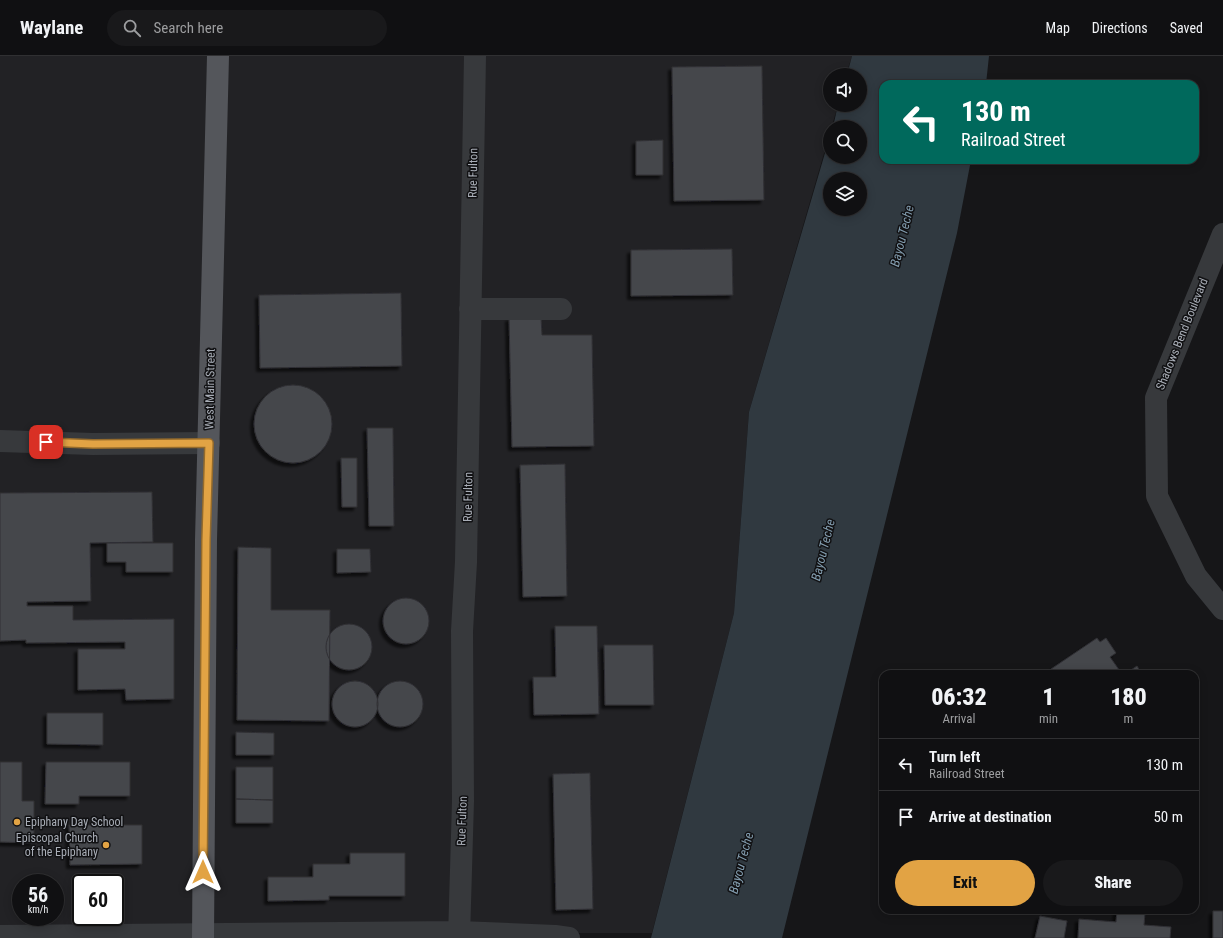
<!DOCTYPE html>
<html lang="en">
<head>
<meta charset="utf-8">
<style>
	:root { --surface:#101012; --page:#19191b; --text:#f1f3f6; --muted:#9c9d9f; --line:#303032; --accent:#e2a344 }
	body { margin:0; font-family:"Roboto Condensed",sans-serif; background:var(--page); color:var(--text); height:100vh; display:flex; flex-direction:column; font-size:15px; white-space:nowrap }
	* { box-sizing:border-box; margin:0 }
	p { font-size:13px; color:var(--muted) }
	.icon { flex:none; width:22px; height:22px; fill:none; stroke:currentColor; stroke-width:2; stroke-linecap:round; stroke-linejoin:round }
	.map { position:relative; flex:1; overflow:hidden }
	.side { position:absolute; left:879px; top:614px; width:320px; height:244px; display:flex; flex-direction:column; background:var(--surface); border-radius:12px; box-shadow:0 2px 10px #0003,0 0 0 1px var(--line) }
	.side>* { flex:none }
	.guide { position:absolute; left:879px; top:24px; width:320px; height:84px; border-radius:12px; box-shadow:0 2px 10px #0003,0 0 0 1px var(--line); background:#00695c; color:#fff; overflow:hidden }
	.fabs { position:absolute; left:823px; top:12px; display:grid; gap:8px }
	.fabs a { display:grid; place-items:center; width:44px; height:44px; border-radius:50%; background:var(--surface); box-shadow:0 2px 10px #0003,0 0 0 1px var(--line); font-size:20px }
	.speed { position:absolute; left:12px; top:818px; display:flex; gap:8px; font-size:20px; font-weight:700; text-align:center }
	.speed>* { display:grid; place-content:center; width:52px; height:52px; border-radius:50%; background:var(--surface); box-shadow:0 2px 10px #0003,0 0 0 1px var(--line); line-height:1 }
	.speed small { font-size:10px; font-weight:400 }
	.speed .limit { border:2px solid #111; border-radius:6px; background:#fff; color:#111 }
	.pin { position:absolute; display:grid; place-items:center; width:34px; height:34px; color:#fff; margin:-17px; border-radius:8px; box-shadow:0 2px 6px #0006 }
	.me { position:absolute; width:44px; margin:-22px; rotate:0deg; stroke-linejoin:round; filter:drop-shadow(0 0 3px #0008) }
	.turn { display:flex; align-items:center; gap:14px; height:84px; padding:0 16px; font-size:18px }
	.turn .icon { width:52px; height:52px; stroke-width:2.5 }
	.turn b { display:block; font-size:28px; line-height:34px }
	.eta { display:flex; justify-content:space-evenly; align-items:center; height:68px; text-align:center }
	.eta b { font-size:24px; font-weight:800; line-height:28px }
	.button { display:flex; gap:8px; margin-top:auto; padding:8px 16px }
	.button a { flex:1; height:46px; border-radius:24px; background:var(--accent); color:#111; font-size:16px; font-weight:800; line-height:46px; text-align:center }
	.button a+a { background:var(--page); color:var(--text) }
	ul { padding:0; list-style:none }
	li { display:flex; align-items:center; gap:12px; height:52px; padding:0 16px; border-top:1px solid var(--line) }
	li div { flex:1 }
	li b { display:block; font-size:15px }
	li em { font-style:normal }
	header { display:flex; align-items:center; gap:24px; box-sizing:border-box; height:56px; padding:0 20px; background:var(--surface); border-bottom:1px solid var(--line) }
	header strong { font-size:19px }
	nav { display:flex; gap:22px; margin-inline-start:auto; font-size:14px }
	.search { width:280px; height:36px; background:var(--page); display:flex; align-items:center; gap:10px; box-sizing:border-box; padding:0 14px; border-radius:22px; color:var(--muted); font-size:15px }
	.map>svg:first-child { display:block }
</style>
</head>
<body>
<header>
<strong>Waylane</strong>
<div class="search"><svg class="icon" aria-label="search" viewBox="0 0 24 24"><circle cx="10" cy="10" r="6"/><path d="M15 15l6 6"/></svg>Search here</div>
<nav><a>Map</a><a>Directions</a><a>Saved</a></nav>
</header>
<div class="map">
<svg width="1223" height="882" viewBox="0 0 1223 882">
	<defs>
		<filter id="shadow"><feDropShadow dx="-3.5" dy="3.5" stdDeviation="1" flood-color="#0009"/></filter>
	</defs>
	<rect width="100%" height="100%" fill="#161618"/>
	<path fill="#222225" fill-rule="evenodd" d="M0 0H852L846 19H830V49H838L749 356 734 557 652 877H0ZM21 827H55V861H21ZM81 827H115V861H81Z"/>
	<path fill="#303940" fill-rule="evenodd" d="M852 0H989L986 28H883V104H971L957 177 782 882H651L734 557 749 356 830 80V101H860V71H833L838 49H860V19H847ZM830 123H860V153H830Z"/>
	<path fill="#45464b" stroke="#303034" filter="url(#shadow)" d="M762 10 764 144 674 145 672 11Z
		M663 84V119H636V85Z
		M732 193 733 239 631 240V194Z
		M401 237 402 310 260 312 259 239Z
		M541 261 542 279H592L594 390 512 391 509 262Z
		M254 368a39 39 0 1 1 78 0a39 39 0 1 1-78 0Z
		M367 372H393L394 470H369Z
		M341 402H357V451H342Z
		M565 408 567 540 523 541 520 409Z
		M152 436 153 486 90 487 91 545 27 546V550H73V564L174 563V643L126 644 125 633 78 634V593H125V586L26 587V584L0 585V437Z
		M107 487H173V516H126V506H107Z
		M238 491 271 492V554H330L329 665 237 664Z
		M337 493H370L371 516 337 517Z
		M383 565a23 23 0 1 1 46 0a23 23 0 1 1-46 0Z
		M326 591a23 23 0 1 1 46 0a23 23 0 1 1-46 0Z
		M555 570H597L599 658 534 659 533 621H556Z
		M1097 582 1100 586 1106 582 1116 597 1110 601 1122 618H1055L1051 613Z
		M604 589H653L654 649H605Z
		M1137 610 1142 618H1125Z
		M377 648a23 23 0 1 1 46 0a23 23 0 1 1-46 0Z
		M332 648a23 23 0 1 1 46 0a23 23 0 1 1-46 0Z
		M47 657H103V689L47 688Z
		M236 676 274 677V699H236Z
		M0 706H22V745H34V787L0 786Z
		M46 706H130V740H79V748H45Z
		M236 711H273V744L236 743Z
		M590 717 593 853 556 854 553 718Z
		M236 743 273 744V767H236Z
		M69 769H142V808L70 809Z
		M350 797H405V840H329V844L268 845V821H313V808H350Z
		M1117 855 1145 857 1144 869 1171 871 1170 882H1078L1079 863 1116 866Z
		M1213 855H1223V882H1213Z
		M1040 860 1067 865 1064 882H1035Z"/>
	<g fill="none" stroke-linecap="round" stroke-linejoin="round">
		<path stroke="#37393c" stroke-width="22" d="M1223 178 1156 342 1157 440 1196 520 1223 553
			M470 253H561
			M0 385 93 388 209 387
			M0 880 459 876 555 880 569 882
			M459 882 463 745 462 575 466 506 475 0"/>
		<path stroke="#54565b" stroke-width="22" d="M203 882 206 484 218 0"/>
	</g>
	<g fill="none" stroke-linecap="round" stroke-linejoin="round">
		<defs>
			<path id="route" d="M46 386 93 388 209 387 206 484 203 816"/>
		</defs>
		<use href="#route" stroke="#936a2c" stroke-width="10"/>
		<use href="#route" stroke="#e2a344" stroke-width="7"/>
	</g>
	<g fill="#e2a344" stroke="#111113" stroke-width="1.5">
		<circle cx="17" cy="766" r="4"/>
		<circle cx="106" cy="789" r="4"/>
	</g>
	<g text-anchor="middle" dominant-baseline="central" stroke-width="3" stroke-linejoin="round" paint-order="stroke">
		<g font-size="12" fill="#a9aeb7" stroke="#111113">
			<text transform="translate(473 117) rotate(-89)">Rue Fulton</text>
			<text transform="translate(1182 278) rotate(-68)">Shadows Bend Boulevard</text>
			<text transform="translate(210 333) rotate(-89)">West Main Street</text>
			<text transform="translate(468 441) rotate(-89)">Rue Fulton</text>
			<text transform="translate(462 765) rotate(-88)">Rue Fulton</text>
		</g>
		<g font-size="12" fill="#a9aeb7" stroke="#111113" text-anchor="start">
			<text x="25" y="766">Epiphany Day School</text>
			<text x="98" y="782" text-anchor="end">Episcopal Church<tspan x="98" dy="14">of the Epiphany</tspan></text>
		</g>
		<g font-size="13" font-style="italic" fill="#839daf" stroke="#111113">
			<text transform="translate(902 180) rotate(-76)">Bayou Teche</text>
			<text transform="translate(823 494) rotate(-76)">Bayou Teche</text>
			<text transform="translate(741 807) rotate(-75)">Bayou Teche</text>
		</g>
	</g>
</svg>
<div class="fabs">
<a><svg class="icon" aria-label="sound" viewBox="0 0 24 24"><path d="M4 9h4l5-4v14l-5-4H4zM17 9q2 3 0 6"/></svg></a>
<a><svg class="icon" aria-label="search" viewBox="0 0 24 24"><circle cx="10" cy="10" r="6"/><path d="M15 15l6 6"/></svg></a>
<a><svg class="icon" aria-label="layers" viewBox="0 0 24 24"><path d="M12 4l9 5-9 5-9-5zM3 14l9 5 9-5"/></svg></a>
</div>
<div class="speed"><div>56<small>km/h</small></div><div class="limit">60</div></div>
<div class="pin" style="left:46px;top:386px;background:#d93025"><svg class="icon" aria-label="arrive" viewBox="0 0 24 24"><path d="M6 21V4h12l-3 4 3 4H6"/></svg></div>
<svg class="me" style="left:203px;top:816px" viewBox="-20 -20 40 40"><path d="M0-17L14 15 0 8-14 15z" fill="#e2a344" stroke="#fff" stroke-width="4"/></svg>
<div class="guide">
<div class="turn"><svg class="icon" aria-label="left" viewBox="0 0 24 24"><path d="M17 20v-9H6M10 6l-5 5 5 5"/></svg><div><b>130 m</b>Railroad Street</div></div>
</div>
<section class="side">
<div class="eta">
<div><b>06:32</b><p>Arrival</p></div>
<div><b>1</b><p>min</p></div>
<div><b>180</b><p>m</p></div>
</div>
<ul>
<li><svg class="icon" aria-label="left" viewBox="0 0 24 24"><path d="M17 20v-9H6M10 6l-5 5 5 5"/></svg><div><b>Turn left</b><p>Railroad Street</p></div><em>130 m</em></li>
<li><svg class="icon" aria-label="arrive" viewBox="0 0 24 24"><path d="M6 21V4h12l-3 4 3 4H6"/></svg><div><b>Arrive at destination</b></div><em>50 m</em></li>
</ul>
<div class="button"><a>Exit</a><a>Share</a></div>
</section>
</div>
</body>
</html>
